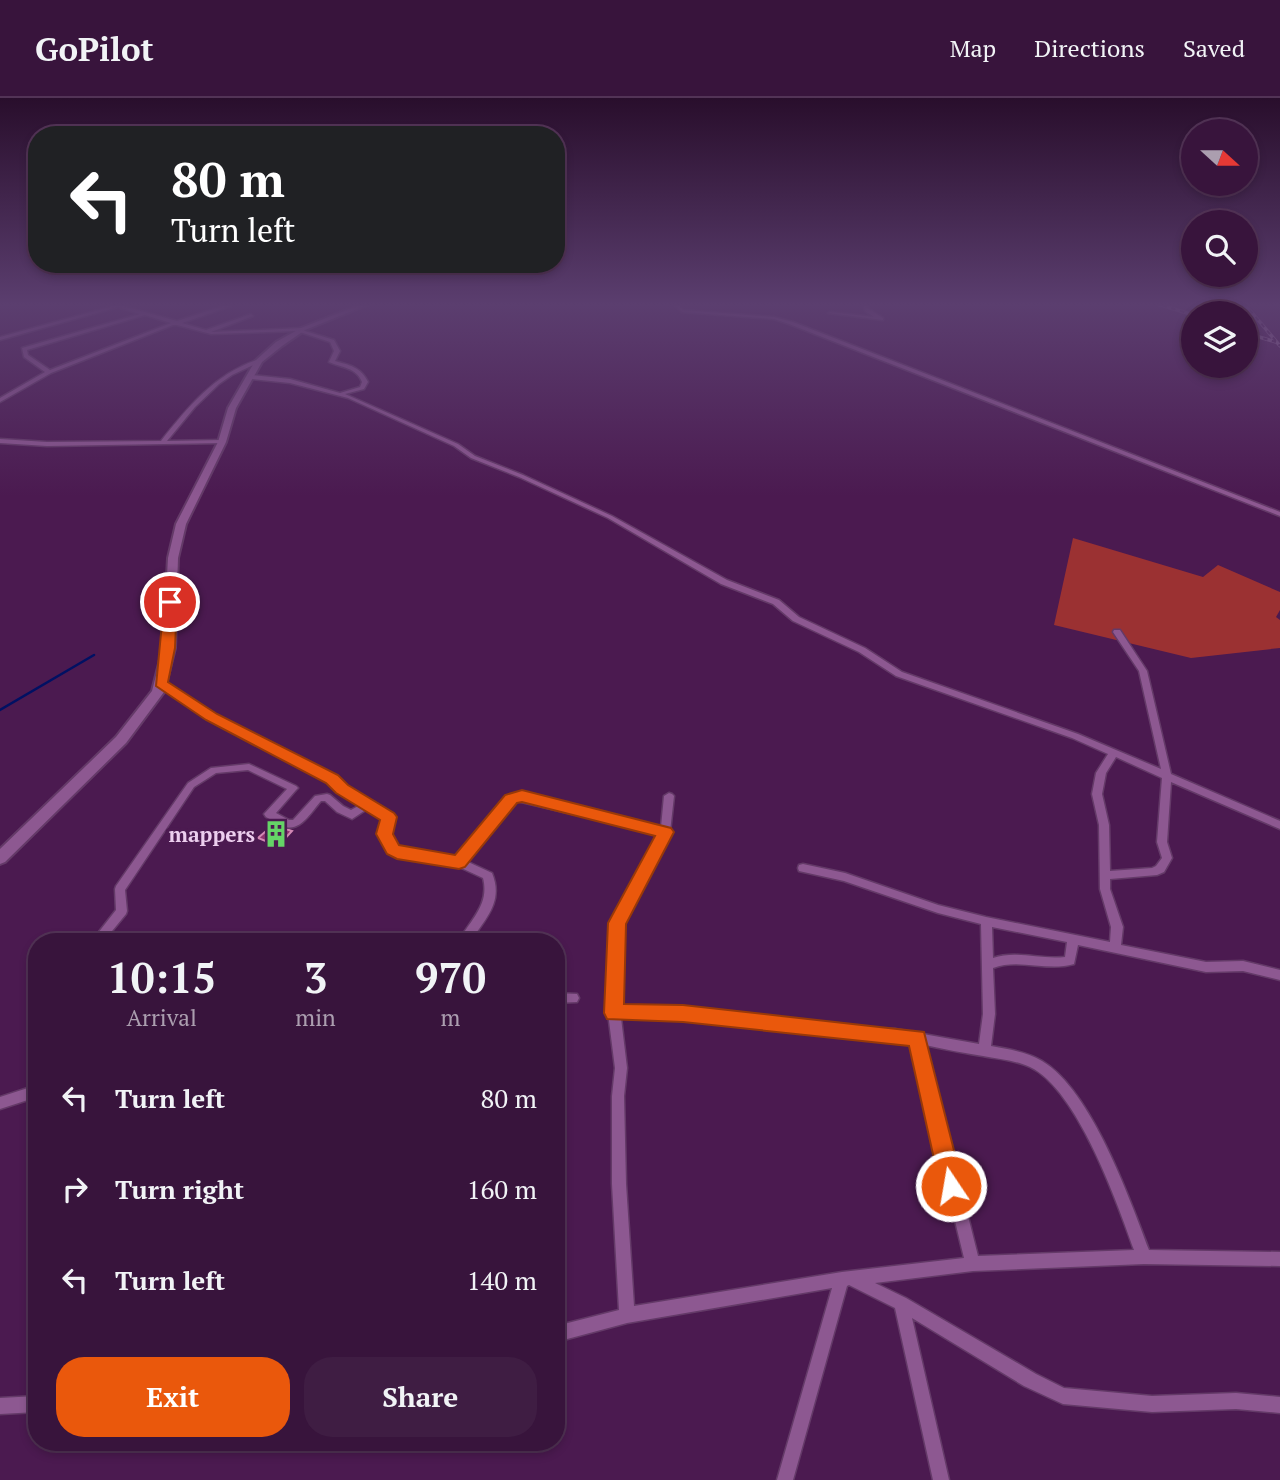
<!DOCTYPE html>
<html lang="en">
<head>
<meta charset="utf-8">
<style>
	:root { --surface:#38143c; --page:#3f1d43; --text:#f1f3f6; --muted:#ab9eaf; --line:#523356; --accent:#ea580c }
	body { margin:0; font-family:"PT Serif",serif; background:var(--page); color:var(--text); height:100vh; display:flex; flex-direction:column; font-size:26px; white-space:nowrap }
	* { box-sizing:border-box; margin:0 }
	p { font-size:23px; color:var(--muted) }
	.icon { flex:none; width:38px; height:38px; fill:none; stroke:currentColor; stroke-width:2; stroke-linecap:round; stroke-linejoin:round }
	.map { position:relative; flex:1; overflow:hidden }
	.details { position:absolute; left:28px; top:835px; width:537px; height:518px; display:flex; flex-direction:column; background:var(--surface); border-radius:28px; box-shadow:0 4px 10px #0003,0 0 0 2px var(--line) }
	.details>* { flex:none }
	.guide { position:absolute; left:28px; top:28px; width:537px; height:147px; border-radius:28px; box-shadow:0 4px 10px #0003,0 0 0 2px var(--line); background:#202124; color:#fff; overflow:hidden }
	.needle { width:46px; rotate:111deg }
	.controls { position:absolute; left:1181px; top:21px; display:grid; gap:14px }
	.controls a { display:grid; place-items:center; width:77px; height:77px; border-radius:50%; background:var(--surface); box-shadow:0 4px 10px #0003,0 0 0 2px var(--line); font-size:35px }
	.pin { position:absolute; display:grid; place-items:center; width:60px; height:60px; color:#fff; margin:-30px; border:4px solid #fff; border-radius:50%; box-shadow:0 2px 7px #0007 }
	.me { position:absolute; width:77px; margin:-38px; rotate:348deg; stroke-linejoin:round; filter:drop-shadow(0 0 5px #0008) }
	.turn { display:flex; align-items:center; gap:24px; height:147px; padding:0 28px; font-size:32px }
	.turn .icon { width:91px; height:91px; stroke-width:2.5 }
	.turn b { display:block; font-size:49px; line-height:60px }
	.eta { display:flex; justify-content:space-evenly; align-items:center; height:119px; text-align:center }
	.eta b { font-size:42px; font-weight:700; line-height:49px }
	.primary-button { display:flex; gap:14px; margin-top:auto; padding:14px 28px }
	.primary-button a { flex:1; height:80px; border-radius:28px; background:var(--accent); color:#fff; font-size:28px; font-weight:700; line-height:80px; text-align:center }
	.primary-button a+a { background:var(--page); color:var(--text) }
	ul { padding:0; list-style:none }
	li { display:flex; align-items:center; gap:21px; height:91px; padding:0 28px }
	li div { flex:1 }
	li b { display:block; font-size:26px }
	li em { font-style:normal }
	header { display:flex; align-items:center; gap:42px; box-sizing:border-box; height:98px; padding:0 35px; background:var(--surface); border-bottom:2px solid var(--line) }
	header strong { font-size:33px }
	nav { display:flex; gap:38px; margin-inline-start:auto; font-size:24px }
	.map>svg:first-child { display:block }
</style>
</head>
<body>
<header>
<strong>GoPilot</strong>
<nav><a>Map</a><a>Directions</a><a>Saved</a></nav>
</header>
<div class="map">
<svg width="1280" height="1382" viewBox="0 0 1280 1382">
	<rect width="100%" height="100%" fill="#4b1a50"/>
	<path fill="#9b3132" d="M1073 440 1203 479 1218 467 1280 494V512L1276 519 1280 522V550L1191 560 1054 527Z"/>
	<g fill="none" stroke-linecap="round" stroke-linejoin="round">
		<path stroke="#001163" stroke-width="2.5" d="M0 612 94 557"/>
	</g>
	<path fill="#903470" stroke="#d288b4" stroke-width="2" d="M273 727 292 733 278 748 258 740Z"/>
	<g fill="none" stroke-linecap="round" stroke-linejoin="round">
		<defs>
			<path id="street" d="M107 205H112L177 223 229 206 231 208 182 225 206 232 251 216 253 218 211 234 303 230 305 231 302 232 334 242 340 253 335 263C349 267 361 269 368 284L364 291 345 296 458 346 475 358 523 377 612 418 727 482 779 502 799 519 865 550 902 574 1078 636 1161 671 1139 573 1113 534 1114 532H1120L1147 573 1171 676 1280 723V731L1171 684 1167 744 1172 760 1164 774 1157 777 1110 781V791L1123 829 1121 847 1206 864 1243 863 1280 872V882L1243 873 1206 874 1078 847 1074 866C1047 874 1019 860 993 870L995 916 991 948C1008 951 1027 954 1042 963 1091 992 1129 1099 1149 1152L1280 1154V1168L1144 1166 973 1173 875 1185 906 1200 1036 1276 1064 1290 1152 1298 1236 1295 1280 1299V1315L1236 1311 1152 1314 1063 1306 1024 1288 912 1220 949 1382H933L895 1210 849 1187 847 1188 793 1382H777L832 1190 627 1225 556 1244V1228L619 1212 612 1086V998L615 970 608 915V865L611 825 659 736 517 703 466 763 492 775C504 804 485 821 470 844H458C470 822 490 807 483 780L457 768 389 755 380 736 383 721 367 711 352 721 337 714 325 703H321C312 713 301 733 286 729 279 727 272 722 266 719L264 716 287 691 248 672 216 675 194 689 125 792 127 813 126 816 103 844H91L116 812 115 791 116 788 188 685 211 670 249 666 296 688 298 690 296 692 276 715 289 722H293L315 698 327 696 330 697 343 708 351 712 360 707 339 693 329 683 209 621 158 587 157 585 161 582 215 617 335 679 345 689 392 716 393 719 390 736 396 749 457 760 512 697 515 696 661 729 664 698 669 695 672 696 674 698 670 734 623 825 620 865V910L683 911 849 930 895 931 979 946 983 916 981 826 938 815 844 783 799 773 798 770 799 767 803 766 845 775 938 807 986 819 1110 844 1111 829 1100 791 1099 727 1092 696 1096 675 1108 656 1072 640 896 578 859 554 793 523 773 506 721 486 608 420 519 379 471 360 454 348 348 300 290 285 252 281 249 279 252 277 290 281 340 295 360 289 362 284C356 269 342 270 329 264L334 253 330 244 297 233 211 236 177 227H173L51 275 0 304V300L45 274 24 259 22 250 140 216 118 209 0 242V239L113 208ZM145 217 171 225 50 272 28 257 27 252ZM1116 659 1162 680 1157 744 1162 760 1156 768 1152 770 1110 773 1109 727 1102 696 1106 675ZM992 829 1067 844 1065 859C1041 862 1017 852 993 860ZM621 920 683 921 849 940 895 941 912 945 964 1160 842 1174 634 1208 626 1086 624 998 627 970ZM925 947C944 951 963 955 983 958 998 961 1015 962 1030 969 1077 991 1117 1104 1134 1152L978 1158Z
				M672 205H676L683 212 774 219 793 224 1280 414V418L789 226 774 221 682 214Z
				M863 205H867L869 211 883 220V222L828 215 830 214 874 219 865 213Z
				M257 262 262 263 232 277 219 286 195 309 167 343 222 342 225 344 224 345 47 348 0 345V341L47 344 161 343C188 309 215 276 257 262Z
				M556 895 577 896 579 900 577 904 556 905Z
				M37 987V999L0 1011V999Z
				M37 1298V1314L0 1316V1300Z"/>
			<path id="secondary" d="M364 205H372L305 232 282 248 262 264 236 310 226 344 186 426 178 460 175 550 164 594 126 645 5 764 0 766V751L116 639 152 593 163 550 168 460 176 426 218 344 228 310 255 263 276 244 301 230Z"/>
		</defs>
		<use href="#street" stroke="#643a68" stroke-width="3"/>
		<use href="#secondary" stroke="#643a68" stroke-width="4"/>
		<use href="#street" fill="#8d5891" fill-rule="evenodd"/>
		<use href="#secondary" fill="#8d5891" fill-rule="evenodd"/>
		<defs>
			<path id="rail" d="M1154 205 1194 217
				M1244 205 1280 248
				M1246 235 1276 244"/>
		</defs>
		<use href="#rail" stroke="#9c75a0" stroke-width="3.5"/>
		<use href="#rail" stroke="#4b1a50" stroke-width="2" stroke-dasharray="4.5" stroke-linecap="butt"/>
	</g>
	<linearGradient id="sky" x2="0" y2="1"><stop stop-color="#290e2c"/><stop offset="0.52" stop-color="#5b3e6f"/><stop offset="1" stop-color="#5b3e6f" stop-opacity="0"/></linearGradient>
	<rect width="1280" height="398" fill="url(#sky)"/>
	<path fill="#ea580c" stroke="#983908" stroke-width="2" d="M170 500 177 504 175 550 168 584 217 616 338 677 348 687 394 715 397 719 393 736 399 747 455 757 505 697 522 692 671 730 674 734 626 826 624 906 683 907 924 934 963 1088 960 1096 951 1099 943 1096 940 1088 909 948 683 924 607 921 604 915 608 825 655 738 522 704 517 705 465 769 459 771 397 761 387 756 376 736 380 722 336 695 326 685 206 622 156 588 164 504Z"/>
	<defs>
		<symbol id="building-bare" viewBox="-9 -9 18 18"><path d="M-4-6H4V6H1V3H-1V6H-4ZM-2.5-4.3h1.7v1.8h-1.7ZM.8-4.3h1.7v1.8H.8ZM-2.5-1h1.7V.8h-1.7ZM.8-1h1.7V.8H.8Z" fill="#65d467" stroke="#4b1a50" stroke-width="2.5" paint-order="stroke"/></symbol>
	</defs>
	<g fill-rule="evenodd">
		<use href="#building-bare" x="257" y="717" width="38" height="38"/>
	</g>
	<g text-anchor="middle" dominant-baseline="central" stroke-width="7" stroke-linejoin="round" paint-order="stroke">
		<g font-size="21" font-weight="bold" fill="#ecceee" stroke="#4b1a50" text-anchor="end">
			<text x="255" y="736">mappers</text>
		</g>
	</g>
</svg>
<div class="controls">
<a><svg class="needle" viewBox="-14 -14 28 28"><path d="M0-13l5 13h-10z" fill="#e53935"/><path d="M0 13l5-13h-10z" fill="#ab9eaf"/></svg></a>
<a><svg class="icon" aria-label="search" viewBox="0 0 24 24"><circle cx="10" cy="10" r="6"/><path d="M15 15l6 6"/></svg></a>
<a><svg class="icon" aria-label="layers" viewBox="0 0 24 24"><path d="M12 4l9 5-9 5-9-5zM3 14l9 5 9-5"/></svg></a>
</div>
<div class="pin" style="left:170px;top:504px;background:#d93025"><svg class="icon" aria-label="arrive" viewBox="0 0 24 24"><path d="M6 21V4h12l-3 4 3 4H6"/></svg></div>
<svg class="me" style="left:951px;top:1088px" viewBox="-20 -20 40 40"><circle r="17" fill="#ea580c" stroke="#fff" stroke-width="3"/><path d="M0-11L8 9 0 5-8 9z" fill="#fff"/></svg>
<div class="guide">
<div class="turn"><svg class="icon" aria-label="left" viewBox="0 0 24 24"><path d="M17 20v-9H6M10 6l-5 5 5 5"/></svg><div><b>80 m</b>Turn left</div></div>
</div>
<section class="details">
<div class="eta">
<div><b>10:15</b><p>Arrival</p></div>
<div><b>3</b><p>min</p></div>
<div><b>970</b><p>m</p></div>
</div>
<ul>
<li><svg class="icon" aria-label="left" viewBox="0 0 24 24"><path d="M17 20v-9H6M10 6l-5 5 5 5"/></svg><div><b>Turn left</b></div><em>80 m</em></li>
<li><svg class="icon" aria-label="right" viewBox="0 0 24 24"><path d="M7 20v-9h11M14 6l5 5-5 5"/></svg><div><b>Turn right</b></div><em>160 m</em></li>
<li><svg class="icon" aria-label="left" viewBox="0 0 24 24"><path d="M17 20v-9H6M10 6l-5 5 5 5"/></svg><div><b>Turn left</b></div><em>140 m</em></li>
</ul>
<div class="primary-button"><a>Exit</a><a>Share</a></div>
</section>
</div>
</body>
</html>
